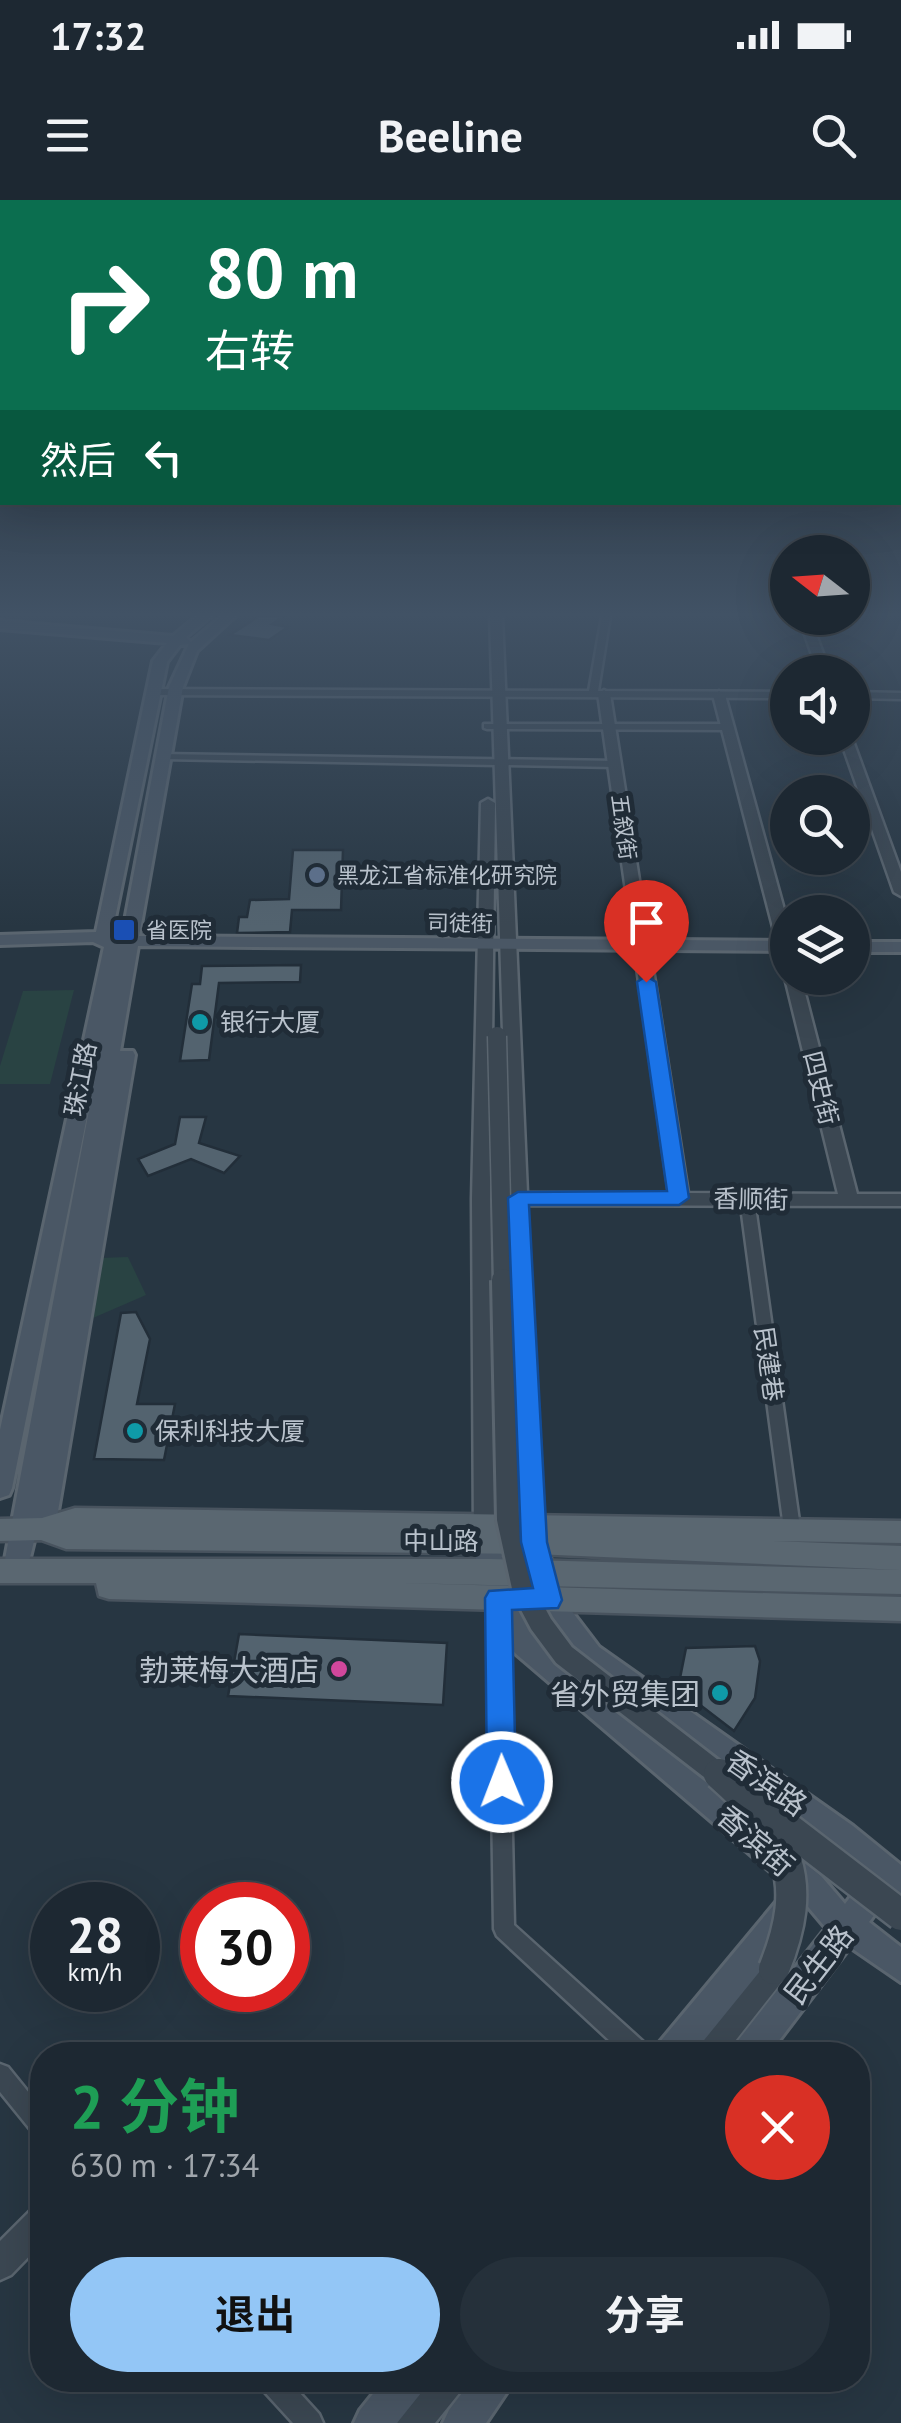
<!DOCTYPE html>
<html lang="zh">
<head>
<meta charset="utf-8">
<style>
	:root { --surface:#1d2832; --page:#25303a; --text:#f1f3f6; --muted:#a0a6ac; --line:#3b444d; --accent:#93c6f6 }
	body { margin:0; font-family:"PT Sans","Noto Sans SC",sans-serif; background:var(--page); color:var(--text); height:100vh; display:flex; flex-direction:column; font-size:38px; white-space:nowrap }
	* { box-sizing:border-box; margin:0 }
	p { font-size:32px; color:var(--muted) }
	.icon { flex:none; width:55px; height:55px; fill:none; stroke:currentColor; stroke-width:2; stroke-linecap:round; stroke-linejoin:round }
	.map { position:relative; flex:1; overflow:hidden }
	.drawer { position:absolute; left:30px; top:1842px; width:840px; height:350px; display:flex; flex-direction:column; background:var(--surface); border-radius:40px; box-shadow:0 10px 40px #0002,0 0 0 2px var(--line) }
	.drawer>* { flex:none }
	.guide { position:absolute; left:0px; top:0px; width:902px; height:305px; box-shadow:0 10px 40px #0002,0 0 0 2px var(--line); background:#0b6e4f; color:#fff; overflow:hidden }
	.needle { width:65px; rotate:287deg }
	.buttons { position:absolute; left:770px; top:335px; display:grid; gap:20px }
	.buttons a { display:grid; place-items:center; width:100px; height:100px; border-radius:50%; background:var(--surface); box-shadow:0 10px 40px #0002,0 0 0 2px var(--line); font-size:50px }
	.speed { position:absolute; left:30px; top:1682px; display:flex; gap:20px; font-size:50px; font-weight:700; text-align:center }
	.speed>* { display:grid; place-content:center; width:130px; height:130px; border-radius:50%; background:var(--surface); box-shadow:0 10px 40px #0002,0 0 0 2px var(--line); line-height:1 }
	.speed small { font-size:25px; font-weight:400 }
	.speed .limit { border:15px solid #d22; background:#fff; color:#111 }
	.pin { position:absolute; display:grid; place-items:center; width:85px; height:85px; color:#fff; margin:-102px -42px; border-radius:50% 50% 50% 0; rotate:-45deg; box-shadow:0 0 10px #0007 }
	.pin .icon { rotate:45deg }
	.me { position:absolute; width:110px; margin:-55px; rotate:359deg; stroke-linejoin:round; filter:drop-shadow(0 0 8px #0008) }
	.turn { display:flex; align-items:center; gap:35px; height:210px; padding:0 40px; font-size:45px }
	.turn .icon { width:130px; height:130px; stroke-width:2.5 }
	.turn b { display:block; font-size:70px; line-height:85px }
	.then { display:flex; align-items:center; height:95px; padding:0 40px; background:#0003; gap:20px; font-size:38px }
	.round { display:grid; place-items:center; flex:none; width:105px; height:105px; border-radius:52px; background:var(--page) }
	.head { display:flex; align-items:center; justify-content:space-between; height:170px; padding:0 40px }
	h1 { font-size:60px; font-weight:700; line-height:75px; color:#1e9e55 }
	.action { display:flex; gap:20px; margin-top:auto; padding:20px 40px }
	.action a { flex:1; height:115px; border-radius:60px; background:var(--accent); color:#111; font-size:40px; font-weight:700; line-height:115px; text-align:center }
	.action a+a { background:var(--page); color:var(--text) }
	.status { display:flex; justify-content:space-between; align-items:center; height:70px; padding:0 50px; background:var(--surface); direction:ltr }
	.status svg { height:28px; fill:currentColor }
	header { display:flex; justify-content:space-between; align-items:center; height:130px; padding:0 40px; background:var(--surface); font-size:45px; font-weight:700 }
	.map>svg:first-child { display:block }
</style>
</head>
<body>
<div class="status"><b>17:32</b><svg viewBox="0 0 49 12"><path d="M0 12V9h3v3zM5 12V6h3v6zM10 12V3h3v9zM15 12V0h3v12zM26 1h20v11H26zM47 4h2v5h-2z"/></svg></div>
<header><svg class="icon" aria-label="menu" viewBox="0 0 24 24"><path d="M4 6h16M4 12h16M4 18h16"/></svg>Beeline<svg class="icon" aria-label="search" viewBox="0 0 24 24"><circle cx="10" cy="10" r="6"/><path d="M15 15l6 6"/></svg></header>
<div class="map">
<svg width="901" height="2223" viewBox="0 0 901 2223">
	<rect width="100%" height="100%" fill="#273642"/>
	<path fill="#294343" d="M74 790 50 884H0V866L23 791Z
		M128 1057 146 1095 93 1118 101 1058Z"/>
	<path fill="#53636f" stroke="#222e39" stroke-width="2.5" d="M259 416H284L272 424 288 427 269 440 230 435Z
		M293 650H343L341 710H292L290 732 237 733 239 717H247L250 700 289 699Z
		M301 765 300 782 219 783 209 860 180 861 192 784H200L202 766Z
		M180 917H206L199 943 240 956 224 973 191 959 148 976 138 959 175 944Z
		M136 1112 150 1139 137 1204H175L164 1260 94 1259 121 1113Z
		M239 1434 447 1443 443 1505 228 1496Z
		M755 1446 760 1461 755 1498 734 1531 678 1488 686 1448Z"/>
	<g fill="none" stroke-linecap="round" stroke-linejoin="round">
		<defs>
			<path id="minor" d="M602 416H610L598 491 788 492V498L152 495 147 492 152 489 589 491Z
				M852 492 901 493V499L852 498Z
				M484 524H728L733 527 728 530 487 529 484 528Z
				M160 554 615 561 620 564 615 567 163 559 160 558Z
				M747 994 754 999 800 1328 798 1333 792 1335 786 1333 784 1328 740 999Z
				M498 1397 504 1399 507 1404 514 1725 649 1847 652 1855H625L497 1736 494 1729 489 1404 492 1399Z
				M0 1864 8 1867 42 1909V1937L34 1934 0 1892Z
				M259 2180H288L319 2214 323 2223H293L262 2189Z"/>
			<path id="tertiary" d="M490 416H502L527 993H669L598 494 604 490 610 494 688 993 838 994 785 778 788 775V778H801L857 994H901V1006L527 1005 545 1340 542 1347 534 1349 526 1347 523 1340 509 1005 499 999 508 993Z
				M799 418H810L830 472H818Z
				M719 491 725 495 788 724V759L780 754 713 495Z
				M840 538H852L901 672V696L894 692Z
				M488 599 495 603 490 999 496 1339 493 1345 485 1348 477 1345 474 1339 472 999 481 603Z
				M774 1755 784 1759 788 1769 784 1779 724 1855H691L696 1845 764 1759Z
				M42 2005V2043L11 2075 0 2080V2041L31 2010Z
				M427 2180H465L460 2192 435 2223H397L402 2211Z"/>
			<path id="secondary" d="M197 416H211L186 437 191 442 222 416H235L197 451 183 487 139 736 788 741V751L138 746 120 851H133L135 855 55 1329 51 1336 35 1337 25 1378 16 1381 7 1378 3 1370 98 862 12 1288 9 1295 0 1298V1230L104 747 93 742 0 745V735L96 732 153 461 167 443 0 429V421L173 436ZM189 444 169 487 124 726 114 723 167 462 180 445Z
				M852 742H901V752H852Z
				M485 1331 494 1334 498 1341 511 1397 535 1437 821 1676 845 1704 867 1675 579 1463C547 1428 529 1389 521 1342L525 1335 534 1332 543 1335 564 1401 599 1447 853 1626 901 1665V1699L890 1694 869 1722 901 1747V1782L850 1747 768 1855H732L736 1843 826 1728 799 1696 515 1453 485 1399 472 1341 476 1334Z
				M788 1697 799 1701 803 1712 799 1723 692 1855H655L659 1843 777 1701Z
				M384 2180H427L421 2193 397 2223H354L360 2210Z
				M472 2180H515L486 2223H443L449 2210Z"/>
			<path id="primary" d="M75 1308 901 1321V1343L773 1341 901 1346V1370L534 1354 66 1349 41 1340 0 1341V1319L42 1318Z
				M0 1359H489L901 1370V1394L400 1383 901 1397V1421L109 1399 99 1396 96 1383H0Z"/>
		</defs>
		<use href="#minor" stroke="#5a656f" stroke-width="5"/>
		<use href="#tertiary" stroke="#5a656f" stroke-width="5"/>
		<use href="#secondary" stroke="#5a656f" stroke-width="6"/>
		<use href="#primary" stroke="#48535e" stroke-width="5"/>
		<use href="#minor" fill="#3b4752" fill-rule="evenodd"/>
		<use href="#tertiary" fill="#3b4752" fill-rule="evenodd"/>
		<use href="#secondary" fill="#4a5765" fill-rule="evenodd"/>
		<use href="#primary" fill="#5a6771" fill-rule="evenodd"/>
		<defs>
			<path id="tertiary-bridge-far2" d="M497 836 503 1083"/>
			<path id="tertiary-bridge-far1" d="M503 1080 508 1319 524 1392 541 1424 564 1455 722 1577"/>
			<path id="tertiary-bridge" d="M719 1574C789 1636 810 1680 774 1769
				M768 1613 901 1715"/>
		</defs>
		<use href="#tertiary-bridge-far2" stroke="#5a656f" stroke-width="21" stroke-linecap="butt"/>
		<use href="#tertiary-bridge-far1" stroke="#5a656f" stroke-width="28" stroke-linecap="butt"/>
		<use href="#tertiary-bridge" stroke="#5a656f" stroke-width="35" stroke-linecap="butt"/>
		<use href="#tertiary-bridge-far2" stroke="#3b4752" stroke-width="18"/>
		<use href="#tertiary-bridge-far1" stroke="#3b4752" stroke-width="22"/>
		<use href="#tertiary-bridge" stroke="#3b4752" stroke-width="30"/>
	</g>
	<linearGradient id="sky" x2="0" y2="1"><stop stop-color="#151e24"/><stop offset="0.57" stop-color="#415265"/><stop offset="1" stop-color="#415265" stop-opacity="0"/></linearGradient>
	<rect width="901" height="727" fill="url(#sky)"/>
	<path fill="#1a73e8" stroke="#114b97" stroke-width="2.5" d="M646 776 656 782 689 998 679 1005H529L547 1342 562 1400 558 1408 512 1410 516 1582 512 1592 502 1596 491 1592 487 1582 485 1398 489 1391 533 1388 521 1342 508 998 518 992 667 991 637 782Z"/>
	<circle fill="#5c6f8a" stroke="#202c37" stroke-width="4" cx="317" cy="675" r="10"/>
	<rect fill="#1a4fb4" stroke="#202c37" stroke-width="4" x="112" y="718" width="24" height="24" rx="5"/>
	<g fill="#0f9aa8" stroke="#202c37" stroke-width="4">
		<circle cx="200" cy="822" r="10"/>
		<circle cx="135" cy="1231" r="10"/>
		<circle cx="720" cy="1493" r="10"/>
	</g>
	<circle fill="#d1479c" stroke="#202c37" stroke-width="4" cx="339" cy="1469" r="10"/>
	<g text-anchor="middle" dominant-baseline="central" stroke-width="10" stroke-linejoin="round" paint-order="stroke">
		<g font-size="22" fill="#b9c2cc" stroke="#202c37">
			<text transform="translate(624 627) rotate(82)">五叙街</text>
			<text transform="translate(460 723) rotate(1)">司徒街</text>
		</g>
		<g font-size="22" fill="#b9c2cc" stroke="#202c37" text-anchor="start">
			<text x="337" y="675">黑龙江省标准化研究院</text>
			<text x="146" y="730">省医院</text>
		</g>
		<g font-size="25" fill="#b9c2cc" stroke="#202c37" text-anchor="start">
			<text x="220" y="822">银行大厦</text>
			<text x="155" y="1231">保利科技大厦</text>
		</g>
		<g font-size="25" fill="#b9c2cc" stroke="#202c37">
			<text transform="translate(80 879) rotate(-79)">珠江路</text>
			<text transform="translate(821 888) rotate(76)">四史街</text>
			<text transform="translate(751 999) rotate(1)">香顺街</text>
			<text transform="translate(769 1164) rotate(82)">民建巷</text>
			<text x="441" y="1341">中山路</text>
		</g>
		<g font-size="30" fill="#b9c2cc" stroke="#202c37" text-anchor="end">
			<text x="319" y="1469">勃莱梅大酒店</text>
			<text x="700" y="1493">省外贸集团</text>
		</g>
		<g font-size="30" fill="#b9c2cc" stroke="#202c37">
			<text transform="translate(767 1582) rotate(35)">香滨路</text>
			<text transform="translate(756 1640) rotate(41)">香滨街</text>
			<text transform="translate(818 1764) rotate(-52)">民生路</text>
		</g>
	</g>
</svg>
<div class="buttons">
<a><svg class="needle" viewBox="-14 -14 28 28"><path d="M0-13l5 13h-10z" fill="#e53935"/><path d="M0 13l5-13h-10z" fill="#a0a6ac"/></svg></a>
<a><svg class="icon" aria-label="sound" viewBox="0 0 24 24"><path d="M4 9h4l5-4v14l-5-4H4zM17 9q2 3 0 6"/></svg></a>
<a><svg class="icon" aria-label="search" viewBox="0 0 24 24"><circle cx="10" cy="10" r="6"/><path d="M15 15l6 6"/></svg></a>
<a><svg class="icon" aria-label="layers" viewBox="0 0 24 24"><path d="M12 4l9 5-9 5-9-5zM3 14l9 5 9-5"/></svg></a>
</div>
<div class="speed"><div>28<small>km/h</small></div><div class="limit">30</div></div>
<div class="pin" style="left:646px;top:782px;background:#d93025"><svg class="icon" aria-label="arrive" viewBox="0 0 24 24"><path d="M6 21V4h12l-3 4 3 4H6"/></svg></div>
<svg class="me" style="left:502px;top:1582px" viewBox="-20 -20 40 40"><circle r="17" fill="#1a73e8" stroke="#fff" stroke-width="3"/><path d="M0-11L8 9 0 5-8 9z" fill="#fff"/></svg>
<div class="guide">
<div class="turn"><svg class="icon" aria-label="right" viewBox="0 0 24 24"><path d="M7 20v-9h11M14 6l5 5-5 5"/></svg><div><b>80 m</b>右转</div></div>
<div class="then">然后<svg class="icon" aria-label="left" viewBox="0 0 24 24"><path d="M17 20v-9H6M10 6l-5 5 5 5"/></svg></div>
</div>
<section class="drawer">
<div class="head"><div><h1>2 分钟</h1><p>630 m · 17:34</p></div><a class="round" style="background:#d93025;color:#fff"><svg class="icon" aria-label="close" viewBox="0 0 24 24"><path d="M6 6l12 12M18 6L6 18"/></svg></a></div>
<div class="action"><a>退出</a><a>分享</a></div>
</section>
</div>
</body>
</html>
